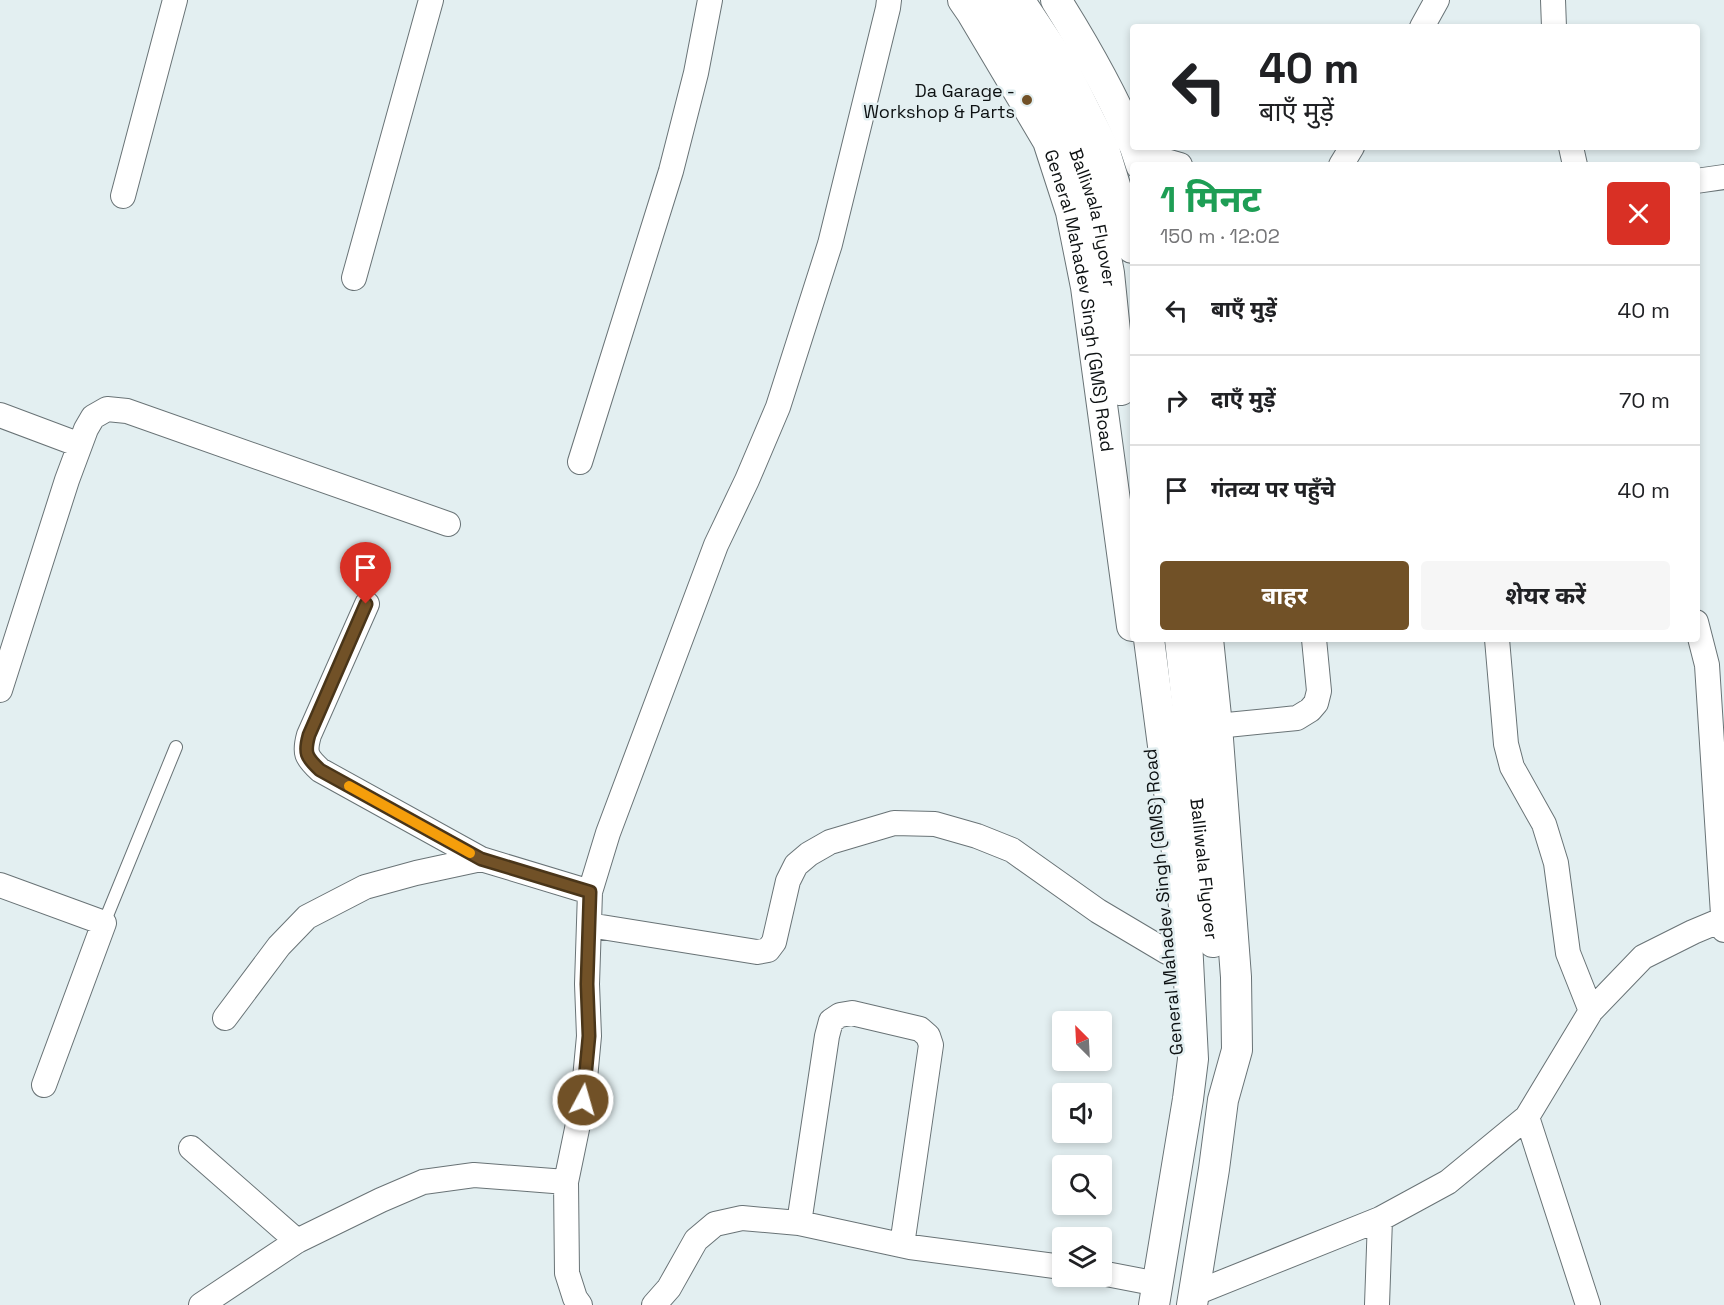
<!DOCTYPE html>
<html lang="hi">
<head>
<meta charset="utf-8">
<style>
	:root { --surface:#fff; --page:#f6f6f6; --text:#202124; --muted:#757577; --line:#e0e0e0; --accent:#715127 }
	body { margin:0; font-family:"Space Grotesk","Noto Sans Devanagari",sans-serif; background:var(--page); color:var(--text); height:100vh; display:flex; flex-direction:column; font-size:22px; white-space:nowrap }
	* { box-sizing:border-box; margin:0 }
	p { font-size:20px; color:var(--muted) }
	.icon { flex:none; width:33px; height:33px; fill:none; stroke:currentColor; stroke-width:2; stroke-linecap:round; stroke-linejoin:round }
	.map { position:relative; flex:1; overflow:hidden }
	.side { position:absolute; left:1130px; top:162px; width:570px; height:480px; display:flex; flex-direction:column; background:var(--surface); border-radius:6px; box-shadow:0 3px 9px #0003 }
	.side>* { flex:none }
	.top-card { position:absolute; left:1130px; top:24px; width:570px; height:126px; border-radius:6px; box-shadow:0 3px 9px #0003; background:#fff; color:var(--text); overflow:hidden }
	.needle { width:39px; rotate:336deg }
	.fabs { position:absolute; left:1052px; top:1011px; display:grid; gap:12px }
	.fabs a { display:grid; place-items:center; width:60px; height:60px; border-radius:6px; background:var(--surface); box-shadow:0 3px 9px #0003; font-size:30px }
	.pin { position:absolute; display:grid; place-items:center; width:51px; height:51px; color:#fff; margin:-62px -26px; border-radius:50% 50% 50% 0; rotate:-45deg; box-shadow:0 0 6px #0007 }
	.pin .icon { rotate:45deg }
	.me { position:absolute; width:66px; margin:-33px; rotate:6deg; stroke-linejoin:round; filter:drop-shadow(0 0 4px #0008) }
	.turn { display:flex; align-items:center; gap:21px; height:126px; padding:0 30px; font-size:27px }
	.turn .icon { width:78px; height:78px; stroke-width:2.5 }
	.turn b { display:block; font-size:42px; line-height:51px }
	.round { display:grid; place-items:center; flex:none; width:63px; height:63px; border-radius:6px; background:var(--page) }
	.headline { display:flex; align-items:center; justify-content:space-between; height:102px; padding:0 30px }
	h1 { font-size:36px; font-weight:700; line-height:45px; color:#1e9e55 }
	.button { display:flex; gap:12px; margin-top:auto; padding:12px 30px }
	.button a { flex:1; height:69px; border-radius:6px; background:var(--accent); color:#fff; font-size:24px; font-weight:700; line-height:69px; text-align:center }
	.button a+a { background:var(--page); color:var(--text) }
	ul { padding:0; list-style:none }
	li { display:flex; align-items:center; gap:18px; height:90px; padding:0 30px; border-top:2px solid var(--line) }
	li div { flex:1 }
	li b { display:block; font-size:22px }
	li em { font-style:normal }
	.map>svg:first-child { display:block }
</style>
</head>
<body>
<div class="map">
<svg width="1724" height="1305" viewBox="0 0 1724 1305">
	<rect width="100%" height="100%" fill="#e3eff1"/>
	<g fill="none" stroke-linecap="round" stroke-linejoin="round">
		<defs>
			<path id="service" d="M104 923 176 747"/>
			<path id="minor" d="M1553 0 1554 27
				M1422 27 1437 0
				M1571 147 1575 165
				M1138 153 1180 165
				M1341 165 1352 147
				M1696 181 1724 177
				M123 196 175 0
				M354 278 431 0
				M0 415 80 445
				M580 462 671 171 696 73 710 0
				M367 604 309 735C304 753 306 757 320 770L481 859
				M1696 622 1707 665 1724 930
				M1497 639 1506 744 1512 767 1544 824 1556 863 1568 953 1591 1011
				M0 690 67 480 86 429 93 417 107 409 127 411 448 524
				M1217 726 1297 718 1310 710 1316 703 1319 691 1314 639
				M0 885 104 923 44 1085
				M589 925 757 952 768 950 774 942 788 881 796 865 809 854 830 842 894 823 935 824 977 836 1012 850 1098 911 1167 952
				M225 1018 279 946 307 917 365 887 416 873 481 859 590 892
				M1527 1117 1588 1305
				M191 1148 297 1241
				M566 1182 567 1273 575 1298 580 1305
				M799 1223 827 1036 831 1021 840 1015 852 1013 920 1029 928 1036 931 1045 902 1245
				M1101 1273 1158 1284
				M1193 1294 1380 1219 1448 1182 1527 1117 1591 1011 1643 957 1693 932 1724 919
				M201 1305 297 1241 381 1200 423 1182 474 1175 566 1182 583 1100 589 1036 587 984 590 892 608 833 716 545 747 480 778 407 830 244 888 8 889 0
				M654 1305 669 1288 696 1240 715 1224 742 1218 799 1223 910 1247 1062 1267
				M1377 1305 1380 1219"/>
			<g id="tertiary">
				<path id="s1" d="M963 0 972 13 1048 141 1071 212 1086 287 1132 626"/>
				<path id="s2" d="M990 0 1044 88 1073 142 1096 205 1109 273 1121 390"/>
				<path d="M1019 0 1061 63 1104 149 1130 235 1132 248"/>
				<path d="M1056 0C1085 46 1111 92 1132 141"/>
				<path d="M1135 147 1141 165"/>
				<path d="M1149 639 1186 921 1193 1059 1188 1099 1154 1305"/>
				<path id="s3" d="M1180 639 1213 942"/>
				<path d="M1192 1305 1214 1169 1223 1100 1237 1050 1236 977 1217 726 1208 639"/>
			</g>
		</defs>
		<use href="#service" stroke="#697376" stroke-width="14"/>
		<use href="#minor" stroke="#697376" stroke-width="26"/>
		<use href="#tertiary" stroke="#697376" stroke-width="32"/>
		<use href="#service" stroke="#fff" stroke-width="12"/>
		<use href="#minor" stroke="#fff" stroke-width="24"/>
		<use href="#tertiary" stroke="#fff" stroke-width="30"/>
	</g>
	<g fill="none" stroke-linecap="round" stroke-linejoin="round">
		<defs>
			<path id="route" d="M366 604 309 735C304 753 306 757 320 770L481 859 590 892 587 984 589 1036 583 1100"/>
		</defs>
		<use href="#route" stroke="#493519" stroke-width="15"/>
		<use href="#route" stroke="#715127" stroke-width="10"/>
		<path stroke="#f59e0b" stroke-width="10" d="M349 786 470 853"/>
	</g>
	<circle fill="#715127" stroke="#e3eff1" stroke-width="2" cx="1027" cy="100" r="6"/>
	<g text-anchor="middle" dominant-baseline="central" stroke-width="5" stroke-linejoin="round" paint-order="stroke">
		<g font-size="18" fill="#0d1112" stroke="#e3eff1" text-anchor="end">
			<text x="1015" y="90">Da Garage -<tspan x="1015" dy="21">Workshop &amp; Parts</tspan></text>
		</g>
		<g font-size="18" fill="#0d1112" stroke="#e3eff1">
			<text stroke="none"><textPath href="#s2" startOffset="243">Balliwala Flyover</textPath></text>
			<text stroke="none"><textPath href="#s1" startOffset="328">General Mahadev Singh (GMS) Road</textPath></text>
			<text stroke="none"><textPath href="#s3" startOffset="231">Balliwala Flyover</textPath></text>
			<text transform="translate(1163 902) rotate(-95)">General Mahadev Singh (GMS) Road</text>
		</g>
	</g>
</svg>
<div class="fabs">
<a><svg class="needle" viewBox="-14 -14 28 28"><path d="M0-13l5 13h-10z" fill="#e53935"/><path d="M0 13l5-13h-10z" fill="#757577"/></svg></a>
<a><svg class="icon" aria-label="sound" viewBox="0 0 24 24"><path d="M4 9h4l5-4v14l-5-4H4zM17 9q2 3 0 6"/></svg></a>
<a><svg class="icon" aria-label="search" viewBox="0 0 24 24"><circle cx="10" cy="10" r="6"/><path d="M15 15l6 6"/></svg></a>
<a><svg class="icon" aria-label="layers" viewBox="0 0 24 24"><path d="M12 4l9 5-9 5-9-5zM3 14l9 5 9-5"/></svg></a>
</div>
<div class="pin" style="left:366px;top:604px;background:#d93025"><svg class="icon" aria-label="arrive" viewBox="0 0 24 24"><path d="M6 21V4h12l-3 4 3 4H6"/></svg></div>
<svg class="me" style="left:583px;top:1100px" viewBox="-20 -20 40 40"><circle r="17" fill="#715127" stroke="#fff" stroke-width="3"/><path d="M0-11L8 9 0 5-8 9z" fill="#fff"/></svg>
<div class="top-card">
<div class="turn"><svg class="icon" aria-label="left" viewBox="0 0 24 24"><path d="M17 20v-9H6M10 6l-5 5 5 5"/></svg><div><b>40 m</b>बाएँ मुड़ें</div></div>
</div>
<section class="side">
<div class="headline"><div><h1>1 मिनट</h1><p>150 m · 12:02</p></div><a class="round" style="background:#d93025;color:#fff"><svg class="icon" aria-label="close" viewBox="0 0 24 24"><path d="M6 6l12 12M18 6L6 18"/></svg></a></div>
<ul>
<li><svg class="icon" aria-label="left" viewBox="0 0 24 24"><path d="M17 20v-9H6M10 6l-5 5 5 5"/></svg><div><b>बाएँ मुड़ें</b></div><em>40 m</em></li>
<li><svg class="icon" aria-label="right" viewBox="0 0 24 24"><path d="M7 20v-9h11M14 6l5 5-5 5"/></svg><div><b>दाएँ मुड़ें</b></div><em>70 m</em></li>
<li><svg class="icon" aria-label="arrive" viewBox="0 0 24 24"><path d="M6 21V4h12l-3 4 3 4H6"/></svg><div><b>गंतव्य पर पहुँचे</b></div><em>40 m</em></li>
</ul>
<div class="button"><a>बाहर</a><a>शेयर करें</a></div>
</section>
</div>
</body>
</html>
